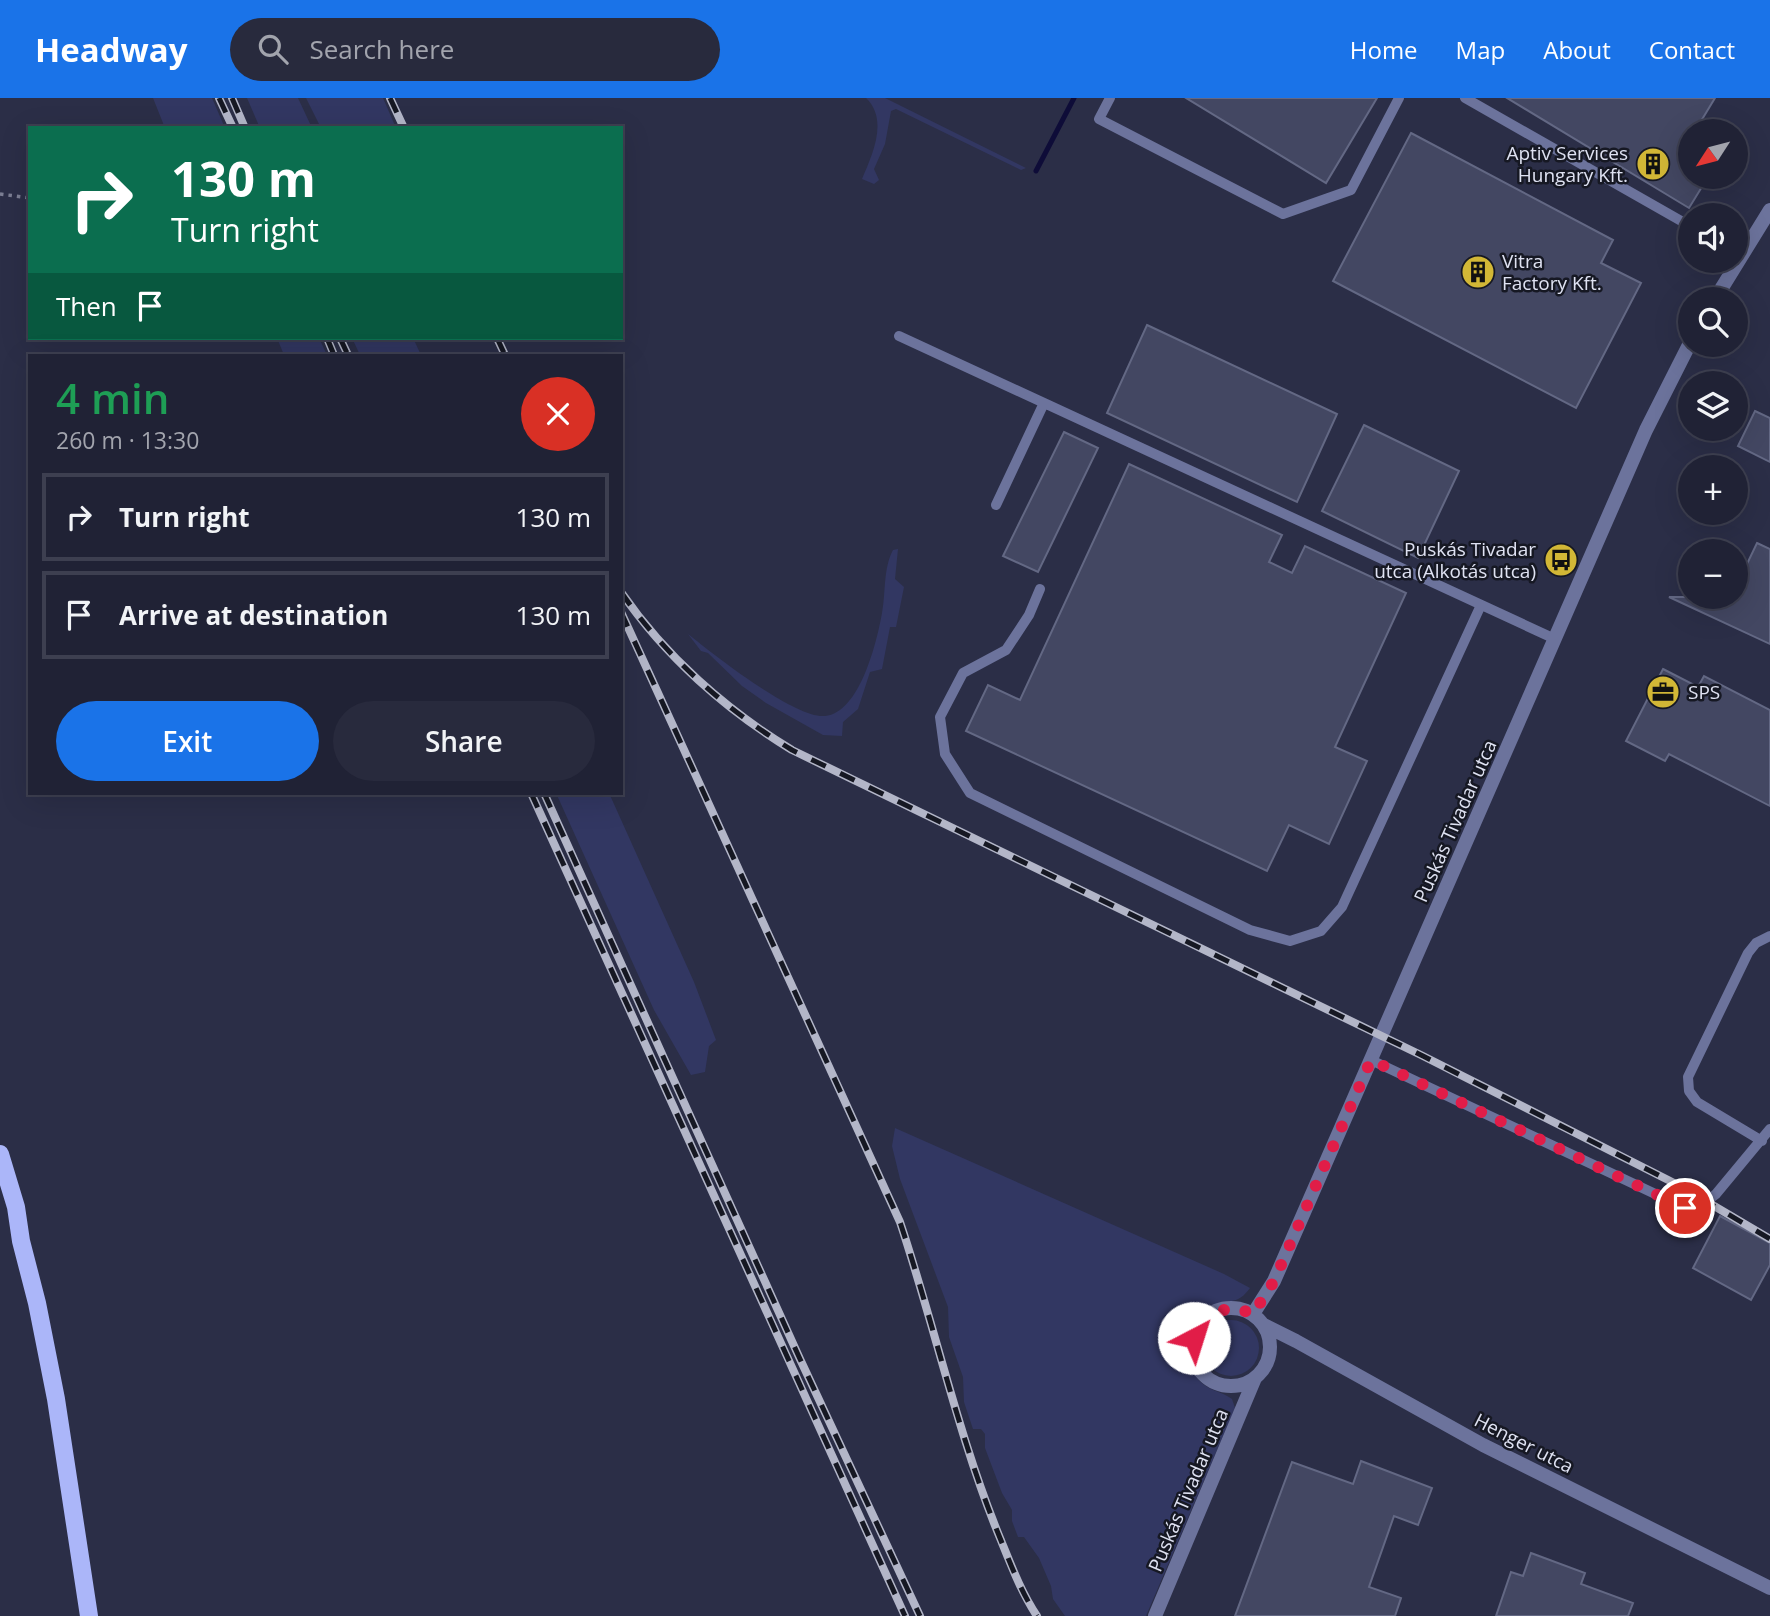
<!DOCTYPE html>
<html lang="en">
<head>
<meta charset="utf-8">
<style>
	:root { --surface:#202235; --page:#282a3d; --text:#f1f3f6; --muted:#a2a4ad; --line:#3d3f50; --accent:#1a73e8 }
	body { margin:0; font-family:"Open Sans",sans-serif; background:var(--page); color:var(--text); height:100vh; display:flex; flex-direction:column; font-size:26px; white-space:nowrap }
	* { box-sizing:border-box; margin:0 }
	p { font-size:23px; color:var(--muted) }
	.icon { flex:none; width:38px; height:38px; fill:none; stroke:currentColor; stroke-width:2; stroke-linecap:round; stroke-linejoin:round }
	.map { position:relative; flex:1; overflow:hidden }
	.drawer { position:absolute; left:28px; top:256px; width:595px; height:441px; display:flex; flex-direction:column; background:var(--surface); border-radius:0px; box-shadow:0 7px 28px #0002,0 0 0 2px var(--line) }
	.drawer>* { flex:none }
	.hud { position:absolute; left:28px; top:28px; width:595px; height:214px; border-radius:0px; box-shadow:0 7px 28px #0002,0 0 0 2px var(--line); background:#0b6e4f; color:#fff; overflow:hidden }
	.needle { width:46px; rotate:234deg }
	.fabs { position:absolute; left:1678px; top:21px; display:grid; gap:14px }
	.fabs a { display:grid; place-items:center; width:70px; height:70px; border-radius:50%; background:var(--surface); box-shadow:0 7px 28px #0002,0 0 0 2px var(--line); font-size:35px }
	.pin { position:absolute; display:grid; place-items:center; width:60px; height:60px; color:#fff; margin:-30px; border:4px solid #fff; border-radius:50%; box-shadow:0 2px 7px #0007 }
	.me { position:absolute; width:77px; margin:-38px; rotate:40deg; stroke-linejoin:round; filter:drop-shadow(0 0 5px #0008) }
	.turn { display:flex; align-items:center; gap:24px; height:147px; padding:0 28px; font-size:32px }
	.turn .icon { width:91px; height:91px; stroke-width:2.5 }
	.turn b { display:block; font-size:49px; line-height:60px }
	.then { display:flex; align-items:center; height:66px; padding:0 28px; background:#0003; gap:14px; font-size:26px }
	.round { display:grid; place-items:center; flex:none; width:74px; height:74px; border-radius:37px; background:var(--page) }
	.summary { display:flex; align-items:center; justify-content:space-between; height:119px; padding:0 28px }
	h1 { font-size:42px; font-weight:600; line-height:52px; color:#1e9e55 }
	.action { display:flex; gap:14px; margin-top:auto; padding:14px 28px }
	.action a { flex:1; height:80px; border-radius:42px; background:var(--accent); color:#fff; font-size:28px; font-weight:600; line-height:80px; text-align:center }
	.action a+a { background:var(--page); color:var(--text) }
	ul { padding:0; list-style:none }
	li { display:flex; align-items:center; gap:21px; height:88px; margin:0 14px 10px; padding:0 14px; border:4px solid var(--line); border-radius:0px }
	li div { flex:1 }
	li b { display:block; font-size:26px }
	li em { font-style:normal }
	header { display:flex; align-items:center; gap:42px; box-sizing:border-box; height:98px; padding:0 35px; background:var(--accent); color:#fff }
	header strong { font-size:33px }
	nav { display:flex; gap:38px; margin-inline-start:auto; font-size:24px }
	.search { width:490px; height:63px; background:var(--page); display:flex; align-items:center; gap:18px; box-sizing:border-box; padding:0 24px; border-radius:38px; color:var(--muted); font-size:26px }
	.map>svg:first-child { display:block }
</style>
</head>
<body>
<header>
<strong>Headway</strong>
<div class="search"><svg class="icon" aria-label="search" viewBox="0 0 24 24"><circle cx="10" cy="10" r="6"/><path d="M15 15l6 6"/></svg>Search here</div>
<nav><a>Home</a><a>Map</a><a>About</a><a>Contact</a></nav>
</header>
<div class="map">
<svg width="1770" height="1518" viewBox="0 0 1770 1518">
	<rect width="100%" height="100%" fill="#2b2e47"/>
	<path fill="#323762" d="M153 0H212L225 30H165Z
		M247 0H298L312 30H260Z
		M306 0H383L396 30H321Z
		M866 0H885L1026 70 1021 72 896 11 891 13 885 46 874 71 879 82 874 86 862 81C872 57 889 22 866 0Z
		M277 240H319L327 257H284Z
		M352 240H413L421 257H360Z
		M898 451 895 481 904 489 896 529H890L882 571 870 574 858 611 843 624 842 638 823 637 766 605 742 588 708 555 701 553 688 536C713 556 795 621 825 618 860 615 877 543 882 515 886 494 883 471 893 452Z
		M556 695H609L694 884 716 942 709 948 705 974 691 977 654 912Z
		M895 1030 1224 1176 1250 1190C1237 1208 1230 1200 1213 1208 1183 1222 1177 1264 1203 1286 1211 1293 1223 1294 1232 1301L1235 1310 1146 1518H1065L1053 1501 1051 1488 1039 1460 1024 1439H1018L1012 1423V1412L1002 1395 985 1350V1336L981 1331H973L964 1304 963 1279 949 1239 948 1209 900 1081 892 1048Z
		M1203 1250a28 28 0 1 1 56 0a28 28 0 1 1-56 0Z"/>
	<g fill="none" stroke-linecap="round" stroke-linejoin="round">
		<path stroke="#0e0c38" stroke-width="5" d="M1036 73 1074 0"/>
	</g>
	<path fill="#434762" stroke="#636884" stroke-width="2" d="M1186 0H1377L1326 85Z
		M1507 0H1715L1695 33H1690V41L1685 50 1690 53V79H1708L1689 110Z
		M1411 35 1613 142 1601 165 1641 185 1576 310 1333 183Z
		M1147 227 1337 316 1297 404 1107 315Z
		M1755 313 1770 320V364L1738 348Z
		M1364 327 1459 373 1418 460 1322 413Z
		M1064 334 1098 350 1038 474 1003 458Z
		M1129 366 1282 437 1269 464 1292 475 1305 448 1406 495 1335 649 1367 663 1329 746 1289 727 1267 773 966 633 988 587 1020 602Z
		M1757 445 1770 451V546L1669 499H1736V461L1747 466Z
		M1663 571 1698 589 1704 578 1770 612V708L1669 656 1665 663 1626 643Z
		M1720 1118 1770 1145V1167L1751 1202 1693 1170Z
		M1361 1363 1432 1390 1418 1427 1394 1418 1369 1489 1401 1500 1395 1518H1235L1292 1364 1353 1386Z
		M1531 1455 1585 1475 1581 1486 1633 1505 1628 1518H1496L1511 1474 1523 1478Z"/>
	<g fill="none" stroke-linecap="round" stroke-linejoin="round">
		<path stroke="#7b7e93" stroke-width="3.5" stroke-dasharray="3.5 5" stroke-linecap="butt" d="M0 96 30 100"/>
		<path stroke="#6c739c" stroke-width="10" d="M1110 0 1099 21 1283 116 1351 92 1399 0
			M1465 0 1690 128
			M899 238 1555 541
			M996 407 1044 305
			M1040 491 1029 517 1006 552 963 575 940 619 945 656 970 695 1250 832 1290 843 1321 833 1342 809 1481 507
			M1371 962 1685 1110 1697 1111 1716 1096 1770 1031
			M1762 1043 1697 1004 1689 993 1688 979 1748 855 1756 845 1770 838"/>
		<path stroke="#6c739c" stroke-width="14" d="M1715 201 1770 112
			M1192 1249a39 39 0 1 1 78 0a39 39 0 1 1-78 0Z
			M1253 1216 1274 1183 1646 332 1690 245
			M1264 1227 1296 1243 1483 1347 1770 1490
			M1155 1518 1255 1280"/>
		<path stroke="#abb6f9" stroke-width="18" d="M0 1056 16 1109 21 1143 37 1205 56 1301 89 1518"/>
		<defs>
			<path id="rail" d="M219 0 233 30
				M232 0 245 30
				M390 0 404 30
				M327 240 334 257
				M340 240 348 257
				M497 240 505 257
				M621 494C665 558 726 612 792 652L1423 958 1682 1089 1770 1141
				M621 514 900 1124C935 1229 958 1338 1000 1440 1011 1467 1021 1494 1037 1518
				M531 695 905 1518
				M544 695 800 1261 920 1518"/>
		</defs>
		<use href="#rail" stroke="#b3b6c8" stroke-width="8"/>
		<use href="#rail" stroke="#161823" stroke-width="5" stroke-dasharray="16" stroke-linecap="butt"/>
	</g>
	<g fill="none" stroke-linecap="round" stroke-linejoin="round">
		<path stroke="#e11d48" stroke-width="12" stroke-dasharray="0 21.6" d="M1194 1240C1202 1213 1229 1205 1253 1216L1274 1183 1371 962 1685 1110"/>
	</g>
	<defs>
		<symbol id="building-disc" viewBox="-11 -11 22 22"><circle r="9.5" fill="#d2b736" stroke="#161823"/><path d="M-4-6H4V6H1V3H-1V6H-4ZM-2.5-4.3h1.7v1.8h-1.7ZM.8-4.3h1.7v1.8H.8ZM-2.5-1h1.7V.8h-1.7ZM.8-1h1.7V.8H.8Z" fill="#111"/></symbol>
		<symbol id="bus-disc" viewBox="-11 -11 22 22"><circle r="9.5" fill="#d2b736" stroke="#161823"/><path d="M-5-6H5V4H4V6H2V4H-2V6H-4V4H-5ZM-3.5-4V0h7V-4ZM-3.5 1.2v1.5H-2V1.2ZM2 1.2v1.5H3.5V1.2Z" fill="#111"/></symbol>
		<symbol id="office-disc" viewBox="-11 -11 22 22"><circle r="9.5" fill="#d2b736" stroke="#161823"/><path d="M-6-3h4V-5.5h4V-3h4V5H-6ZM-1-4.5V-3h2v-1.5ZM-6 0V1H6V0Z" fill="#111"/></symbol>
	</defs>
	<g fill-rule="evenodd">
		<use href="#building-disc" x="1634" y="47" width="38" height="38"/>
		<use href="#building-disc" x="1459" y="155" width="38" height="38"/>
		<use href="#bus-disc" x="1542" y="443" width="38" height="38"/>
		<use href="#office-disc" x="1644" y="575" width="38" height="38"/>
	</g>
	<g text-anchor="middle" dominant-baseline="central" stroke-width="5" stroke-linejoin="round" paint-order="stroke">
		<g font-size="19" fill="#dfe2f2" stroke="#161823" text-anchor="end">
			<text x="1628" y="55">Aptiv Services<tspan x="1628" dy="22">Hungary Kft.</tspan></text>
			<text x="1502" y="163" text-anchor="start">Vitra<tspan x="1502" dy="22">Factory Kft.</tspan></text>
			<text x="1536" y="451">Puskás Tivadar<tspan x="1536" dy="22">utca (Alkotás utca)</tspan></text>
			<text x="1688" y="594" text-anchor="start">SPS</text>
		</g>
		<g font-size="19" fill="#dfe2f2" stroke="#161823">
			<text transform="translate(1455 723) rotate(-66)">Puskás Tivadar utca</text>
			<text transform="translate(1524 1345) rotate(27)">Henger utca</text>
			<text transform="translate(1188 1392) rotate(-67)">Puskás Tivadar utca</text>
		</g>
	</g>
</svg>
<div class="fabs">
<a><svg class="needle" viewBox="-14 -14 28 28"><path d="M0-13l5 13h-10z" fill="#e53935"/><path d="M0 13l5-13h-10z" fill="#a2a4ad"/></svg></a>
<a><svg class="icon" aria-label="sound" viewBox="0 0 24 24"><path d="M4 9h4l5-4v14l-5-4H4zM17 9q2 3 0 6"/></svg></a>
<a><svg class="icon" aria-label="search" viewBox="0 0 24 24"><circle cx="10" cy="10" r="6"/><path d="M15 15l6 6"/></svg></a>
<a><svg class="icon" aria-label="layers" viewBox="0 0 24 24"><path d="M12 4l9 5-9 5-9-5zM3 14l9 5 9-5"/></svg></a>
<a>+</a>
<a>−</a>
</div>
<div class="pin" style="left:1685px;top:1110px;background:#d93025"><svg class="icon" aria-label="arrive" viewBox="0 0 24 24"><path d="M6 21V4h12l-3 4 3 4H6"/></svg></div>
<svg class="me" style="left:1194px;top:1240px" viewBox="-20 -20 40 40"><circle r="19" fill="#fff"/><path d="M0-13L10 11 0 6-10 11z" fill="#e11d48"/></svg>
<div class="hud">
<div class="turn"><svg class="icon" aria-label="right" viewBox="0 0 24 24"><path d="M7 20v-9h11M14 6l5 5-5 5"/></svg><div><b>130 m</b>Turn right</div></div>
<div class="then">Then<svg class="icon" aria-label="arrive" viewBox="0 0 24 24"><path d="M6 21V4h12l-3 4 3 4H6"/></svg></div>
</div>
<section class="drawer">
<div class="summary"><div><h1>4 min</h1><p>260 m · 13:30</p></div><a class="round" style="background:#d93025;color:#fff"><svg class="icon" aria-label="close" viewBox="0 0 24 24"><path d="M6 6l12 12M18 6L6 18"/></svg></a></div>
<ul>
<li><svg class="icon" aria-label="right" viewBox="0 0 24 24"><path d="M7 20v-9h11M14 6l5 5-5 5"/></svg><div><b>Turn right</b></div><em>130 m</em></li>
<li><svg class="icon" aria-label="arrive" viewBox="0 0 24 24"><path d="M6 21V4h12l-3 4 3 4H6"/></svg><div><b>Arrive at destination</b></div><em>130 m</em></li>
</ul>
<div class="action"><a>Exit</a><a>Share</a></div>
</section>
</div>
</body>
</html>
